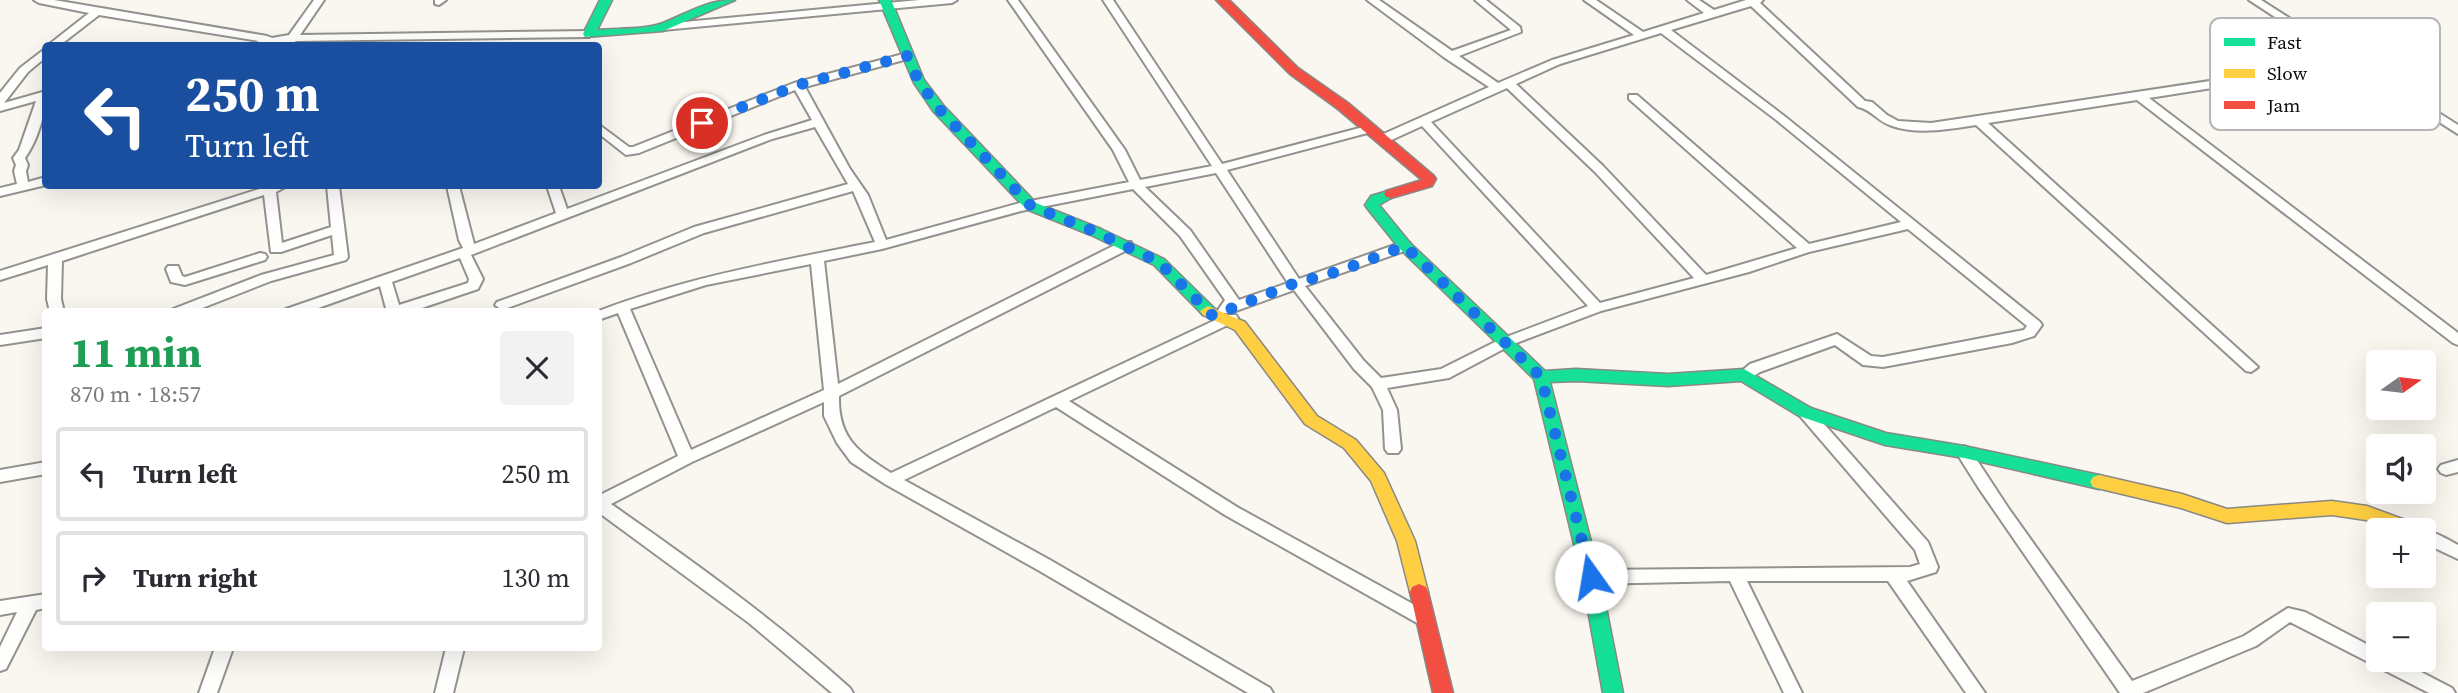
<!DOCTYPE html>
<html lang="en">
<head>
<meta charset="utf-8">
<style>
	:root { --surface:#fff; --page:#f2f2f3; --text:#2b2b33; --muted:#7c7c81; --line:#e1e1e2 }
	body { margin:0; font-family:"Source Serif 4",serif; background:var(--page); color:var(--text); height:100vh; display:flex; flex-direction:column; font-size:26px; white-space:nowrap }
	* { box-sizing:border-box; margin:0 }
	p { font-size:23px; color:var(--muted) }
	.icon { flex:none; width:38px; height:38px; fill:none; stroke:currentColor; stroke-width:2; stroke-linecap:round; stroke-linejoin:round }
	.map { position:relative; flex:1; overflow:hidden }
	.drawer { position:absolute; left:42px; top:308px; width:560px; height:343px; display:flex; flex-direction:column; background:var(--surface); border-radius:7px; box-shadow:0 7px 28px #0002 }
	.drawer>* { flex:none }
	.hud { position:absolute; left:42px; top:42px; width:560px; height:147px; border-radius:7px; box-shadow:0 7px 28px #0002; background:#1a4fa0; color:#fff; overflow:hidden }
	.needle { width:46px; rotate:76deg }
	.controls { position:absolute; left:2366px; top:350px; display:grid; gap:14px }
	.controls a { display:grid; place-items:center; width:70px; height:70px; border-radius:7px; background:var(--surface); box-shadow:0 7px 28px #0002; font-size:35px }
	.pin { position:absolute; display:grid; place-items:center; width:60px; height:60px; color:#fff; margin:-30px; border:4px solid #fff; border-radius:50%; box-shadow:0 2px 7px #0007 }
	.me { position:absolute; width:77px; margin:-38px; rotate:347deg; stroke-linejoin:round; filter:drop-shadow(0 0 5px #0008) }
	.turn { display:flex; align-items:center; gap:24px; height:147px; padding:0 28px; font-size:32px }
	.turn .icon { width:91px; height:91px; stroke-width:2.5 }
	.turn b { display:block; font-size:49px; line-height:60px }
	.round { display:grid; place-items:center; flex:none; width:74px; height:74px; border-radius:7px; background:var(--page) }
	.summary { display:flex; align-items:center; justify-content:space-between; height:119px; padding:0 28px }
	h1 { font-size:42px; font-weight:700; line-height:52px; color:#1e9e55 }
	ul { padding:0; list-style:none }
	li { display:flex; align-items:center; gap:21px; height:94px; margin:0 14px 10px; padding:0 14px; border:4px solid var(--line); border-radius:7px }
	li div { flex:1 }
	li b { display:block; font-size:26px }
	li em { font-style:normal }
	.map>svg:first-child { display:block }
</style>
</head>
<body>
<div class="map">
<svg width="2458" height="693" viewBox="0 0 2458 693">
	<rect width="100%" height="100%" fill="#faf7f0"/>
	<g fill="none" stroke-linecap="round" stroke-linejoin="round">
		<defs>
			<path id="street" d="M34 0H54L267 36 272 38 289 35 314 0H324L300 35 589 31 594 34 589 37 296 41 290 45 285 42 269 46H245L259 41 99 15 59 46H47L89 13 39 3Z
				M435 0H446L439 5 435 4Z
				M919 0H957L952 3 663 30 658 27 663 24Z
				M1008 0H1018L1125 150 1140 180 1212 166 1103 0H1113L1222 164 1371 125 1375 127V131L1227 170 1299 279 1400 243H1410L1411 246 1410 249 1305 286 1364 361 1381 378 1441 369 1501 339 1588 306 1422 126 1387 142H1379V136L1489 87 1445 58 1367 0H1379L1452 51 1511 30 1475 0H1486L1520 27 1521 32 1459 56 1498 83 1552 60 1634 35 1584 0H1596L1643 32 1704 13 1687 0H1699L1714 10 1746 0H1763L1760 3 1865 101 1872 102 1887 115 1898 121 1931 123 2342 61 2249 0H2261L2458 125V134L2351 66 2149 98 2458 333V345L2453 343 2137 100 1988 123 2258 367 2251 372 2246 371 1976 125C1949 129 1919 135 1892 126 1878 122 1871 109 1858 107L1751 6 1671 30 1783 115 2040 322 2042 325 2034 336 2012 343 1883 367 1863 365 1835 345 1760 372 1749 379H1739L1737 375 1750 364 1837 334 1871 356 1883 357 2024 330 2027 326 1908 229 1809 252 1749 272 1601 311 1511 345 1449 378 1387 388 1397 410 1401 449 1398 453H1388L1385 449 1383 410 1372 387 1354 369 1294 290 1230 313H1220L1218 310 1225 300 1180 236 1133 189 1021 211 882 249 824 261 838 384 1121 242H1131L1132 245 1131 248 839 396C838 438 858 452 891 473L1226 315H1236L1238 318 1236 321 1069 401 1237 507 1431 614 1433 619 1431 624 1425 626 1419 624 1225 515 1056 407 904 480 1050 560 1270 688 1273 693H1248L1038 570 885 484 851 462 837 443 824 416V402L692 462 611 504C694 562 775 620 850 688L853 693H832L749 623 598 512V496L678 456 618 313 598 320V312H596C687 277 780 261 875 242L853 191 704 233 631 263 507 308 502 310 495 305 497 302 621 257 694 227 848 184 815 127 772 139 471 255 483 279 478 289 410 312H387L380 286 307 312H284L286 309 463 248 459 240 447 186H459L474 244 556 213 547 186H559L567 209 764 135 812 120 795 90 639 153 626 155 598 133V124L629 147H633L794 83 907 53 911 54V58L805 87 850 169 868 195 886 240 1020 203 1129 182 1113 150ZM1661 33 1775 119 1901 222 1809 244 1637 95H1629V99L1797 248 1706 275 1603 166 1516 84 1560 64ZM1507 88 1595 172 1694 278 1600 303 1431 122ZM1216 173 1288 283 1239 300 1190 230 1145 187ZM460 258 469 279 468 283 399 305 392 282ZM811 264 824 390 691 450 630 309 706 285Z
				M46 48V57L28 72 4 103 46 91C46 112 38 140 25 158L28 165 26 171 28 182 46 177V185L0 196V188L17 184 14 171 16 165 13 158 19 150 36 101 0 111V93L20 68Z
				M269 186H287L276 192 282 243 331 227 327 186H339L348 257 346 260 271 281 192 312H171L173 309 261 275 334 255 332 235 281 252H271L264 195 62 261 61 299 64 312H50L47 299 48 265 0 280V271Z
				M260 253 265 254 267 257 265 260 185 285 171 282 166 269 168 266H178L182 276 185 277Z
				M46 328V338L0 345V335Z
				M1805 407 1810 408 1928 542 1938 567 1936 572 1907 581 1985 693H1966L1888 581H1747L1802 693H1784L1730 581 1591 584 1585 582 1583 577 1585 572 1591 570 1910 567 1920 564 1915 550 1800 416 1798 412 1800 408Z
				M1964 446 1969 448 2009 509 2132 681 2244 636 2288 608 2305 612 2378 650V660H2398L2452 688 2455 693H2429L2290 622 2256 646 2143 693H2120L1978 487 1956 452 1959 448Z
				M2458 460V472L2446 475 2441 473 2438 469 2441 465Z
				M46 462V474L0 482V470Z
				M2422 530C2434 531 2447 539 2458 545V559L2424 543Z
				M46 594V608L36 610 6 669 0 671V647L17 612 0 615V601Z
				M215 648H233L217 693H199Z
				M446 648H464L453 693H435Z"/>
			<path id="fast" d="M600 0H612L597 30C617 28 644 30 663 23 688 13 706 0 735 0L663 31 585 37 583 34Z
				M879 0H891L924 80 943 105 1036 203 1101 229 1164 259 1213 307 1216 311 1213 315H1203L1154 265 1091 235 1026 209 933 111 914 83Z
				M1391 190 1398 194 1379 205 1410 243 1545 371 1576 369 1668 374 1744 369 1811 408 1886 433 1964 446 2099 475 2105 477 2108 482 2105 487 2099 489 1964 458 1885 445 1799 416 1741 381 1668 386 1576 381 1550 382 1600 577 1623 693H1603L1582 577 1534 379 1400 249 1367 208 1365 205 1371 196Z"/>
			<path id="slow" d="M1208 306 1245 322 1317 416 1356 440 1384 473 1415 541 1428 592 1426 597 1419 600 1412 597 1410 592 1397 541 1371 481 1344 448 1305 424 1235 330 1203 315 1200 311Z
				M2099 475 2182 494 2227 509 2332 501 2367 506 2419 525 2422 530H2394L2366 520 2332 515 2227 523 2181 508 2093 487 2090 482 2093 477Z"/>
			<path id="jam" d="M1216 0H1229L1298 68 1348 103 1434 176 1436 179 1432 186 1391 198 1386 197 1384 194 1386 191 1422 180 1338 109 1290 74Z
				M1419 584 1426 587 1428 592 1453 693H1433L1410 592 1412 587Z"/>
		</defs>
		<use href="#street" stroke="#93928f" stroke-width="4"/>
		<use href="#fast" stroke="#8a8885" stroke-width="3"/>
		<use href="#slow" stroke="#8a8885" stroke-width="3"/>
		<use href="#jam" stroke="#8a8885" stroke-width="3"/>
		<use href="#street" fill="#fefefd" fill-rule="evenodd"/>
		<use href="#fast" fill="#16e098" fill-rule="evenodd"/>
		<use href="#slow" fill="#ffcf43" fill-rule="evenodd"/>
		<use href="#jam" fill="#f24e42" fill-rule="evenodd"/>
	</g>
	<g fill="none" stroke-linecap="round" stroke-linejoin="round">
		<path stroke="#1a73e8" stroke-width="12" stroke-dasharray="0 21.6" d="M702 123 798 85 907 56 918 80 938 108 1031 206 1096 232 1159 262 1213 316 1295 283 1340 271 1405 246 1541 377 1591 577"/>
	</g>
	<rect x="2210" y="18" width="230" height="112" rx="10" fill="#fff" stroke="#b6b6b6" stroke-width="2"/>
	<rect x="2224" y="38" width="31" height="8" fill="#16e098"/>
	<rect x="2224" y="69" width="31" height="9" fill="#ffcf43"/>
	<rect x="2224" y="101" width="31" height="8" fill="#f24e42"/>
	<g font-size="19" fill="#0c0c0c">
		<text x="2267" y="49">Fast</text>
		<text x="2267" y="80">Slow</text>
		<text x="2267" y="112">Jam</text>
	</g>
</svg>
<div class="controls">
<a><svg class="needle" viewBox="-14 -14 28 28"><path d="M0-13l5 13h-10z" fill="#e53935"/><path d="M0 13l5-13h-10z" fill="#7c7c81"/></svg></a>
<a><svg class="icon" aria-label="sound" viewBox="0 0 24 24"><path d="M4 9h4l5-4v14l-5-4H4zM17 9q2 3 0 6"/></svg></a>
<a>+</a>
<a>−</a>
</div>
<div class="pin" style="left:702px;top:123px;background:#d93025"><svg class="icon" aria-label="arrive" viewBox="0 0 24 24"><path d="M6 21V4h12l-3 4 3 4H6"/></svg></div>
<svg class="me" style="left:1591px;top:577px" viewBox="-20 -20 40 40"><circle r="19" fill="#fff"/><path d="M0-13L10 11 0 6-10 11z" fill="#1a73e8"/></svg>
<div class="hud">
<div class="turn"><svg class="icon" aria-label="left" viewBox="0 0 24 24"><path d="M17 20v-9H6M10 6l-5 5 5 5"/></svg><div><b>250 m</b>Turn left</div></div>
</div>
<section class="drawer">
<div class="summary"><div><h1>11 min</h1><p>870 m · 18:57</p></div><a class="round"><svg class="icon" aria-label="close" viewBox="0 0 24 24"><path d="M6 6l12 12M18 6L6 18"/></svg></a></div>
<ul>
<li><svg class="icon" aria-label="left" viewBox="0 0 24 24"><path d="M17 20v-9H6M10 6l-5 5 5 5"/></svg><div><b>Turn left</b></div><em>250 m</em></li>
<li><svg class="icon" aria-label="right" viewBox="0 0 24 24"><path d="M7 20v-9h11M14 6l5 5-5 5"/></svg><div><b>Turn right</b></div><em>130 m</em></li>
</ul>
</section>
</div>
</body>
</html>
